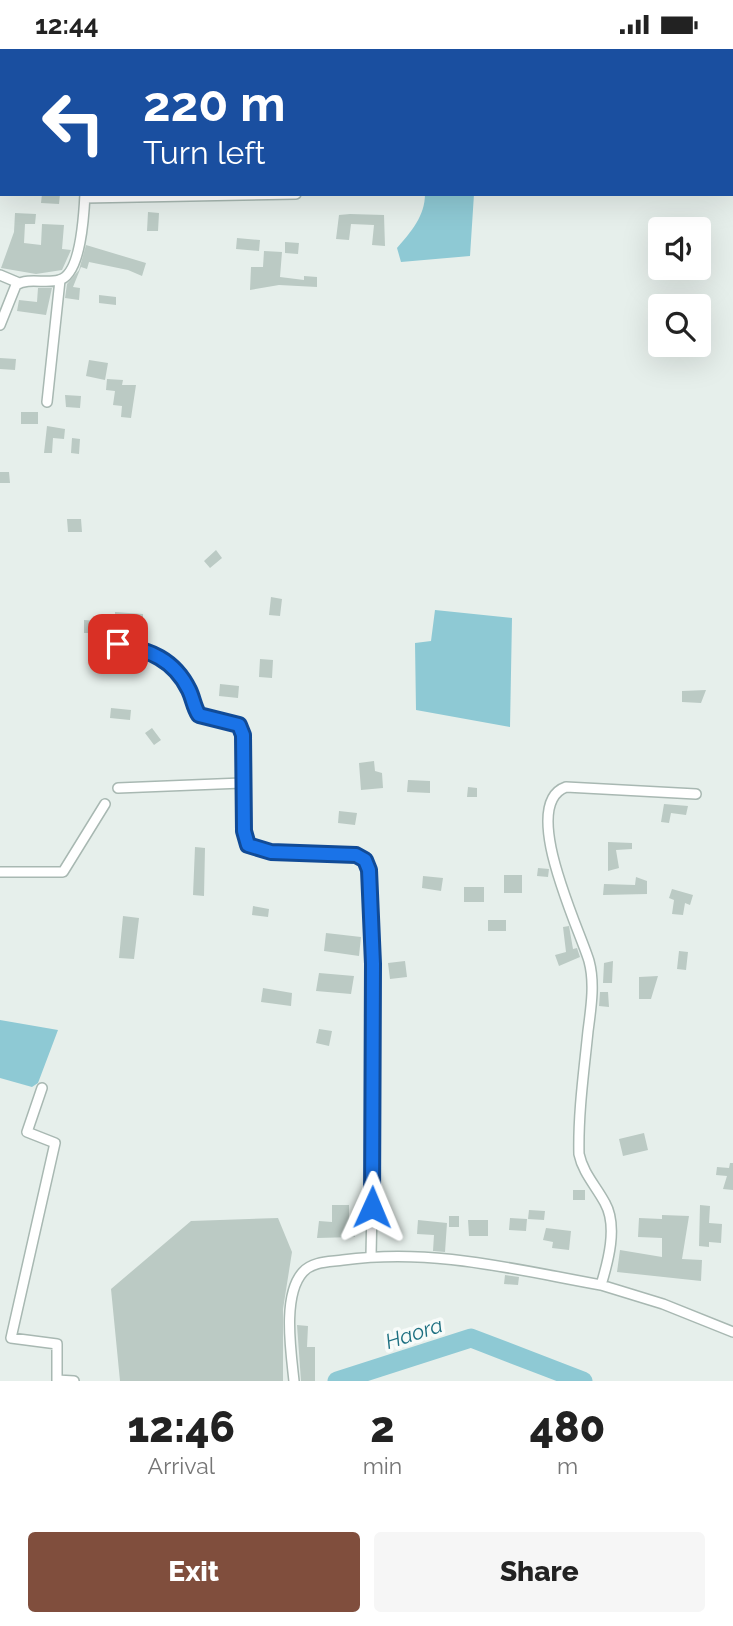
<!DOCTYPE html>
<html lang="en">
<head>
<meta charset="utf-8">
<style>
	:root { --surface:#fff; --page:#f6f6f6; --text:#222; --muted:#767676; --accent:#804e3d }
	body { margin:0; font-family:Raleway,sans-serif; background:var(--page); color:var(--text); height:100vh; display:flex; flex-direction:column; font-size:26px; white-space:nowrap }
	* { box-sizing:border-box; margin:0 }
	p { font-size:23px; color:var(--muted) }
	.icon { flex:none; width:38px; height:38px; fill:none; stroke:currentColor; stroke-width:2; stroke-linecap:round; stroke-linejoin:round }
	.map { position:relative; height:1332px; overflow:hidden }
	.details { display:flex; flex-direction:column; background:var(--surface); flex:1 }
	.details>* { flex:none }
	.hud { position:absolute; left:0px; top:0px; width:733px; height:147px; box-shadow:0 7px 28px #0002; background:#1a4fa0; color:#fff; overflow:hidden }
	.controls { position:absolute; left:648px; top:168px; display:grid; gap:14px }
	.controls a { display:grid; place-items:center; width:63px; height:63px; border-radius:7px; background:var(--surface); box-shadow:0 7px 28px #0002; font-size:35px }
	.pin { position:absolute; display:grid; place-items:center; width:60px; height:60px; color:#fff; margin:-30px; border-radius:14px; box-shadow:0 4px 10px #0006 }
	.me { position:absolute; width:77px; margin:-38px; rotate:1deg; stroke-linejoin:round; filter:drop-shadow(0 0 5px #0008) }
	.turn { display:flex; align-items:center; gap:24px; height:147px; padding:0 28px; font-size:32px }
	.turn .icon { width:91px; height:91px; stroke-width:2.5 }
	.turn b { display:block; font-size:49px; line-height:60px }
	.eta { display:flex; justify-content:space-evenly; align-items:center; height:119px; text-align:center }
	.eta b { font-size:42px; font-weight:800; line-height:49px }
	.action { display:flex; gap:14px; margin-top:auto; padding:14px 28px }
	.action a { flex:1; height:80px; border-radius:7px; background:var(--accent); color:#fff; font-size:28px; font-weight:800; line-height:80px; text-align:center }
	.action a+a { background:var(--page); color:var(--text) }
	.status { display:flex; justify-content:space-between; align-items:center; height:49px; padding:0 35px; background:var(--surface); direction:ltr }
	.status svg { height:19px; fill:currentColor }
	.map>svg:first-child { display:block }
</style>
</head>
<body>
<div class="status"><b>12:44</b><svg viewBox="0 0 49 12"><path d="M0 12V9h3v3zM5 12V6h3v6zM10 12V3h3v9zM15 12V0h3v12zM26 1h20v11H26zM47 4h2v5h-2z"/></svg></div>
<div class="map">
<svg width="733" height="1332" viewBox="0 0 733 1332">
	<rect width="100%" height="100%" fill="#e6efeb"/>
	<path fill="#8ec9d4" d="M425 145H474L470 207 401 213 397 199C411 183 425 167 425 145Z
		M435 561 512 569 510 678 416 661 415 594 431 592Z
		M0 971 58 981 38 1034 32 1038 0 1029Z"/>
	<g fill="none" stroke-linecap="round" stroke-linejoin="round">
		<path stroke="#8ec9d4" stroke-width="19" d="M337 1332 471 1289 583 1332"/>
	</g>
	<path fill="#bbcac4" d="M42 145H60L59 155 41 154Z
		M148 163 159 164 158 182H147Z
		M15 164 36 165 35 175H25L24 194 41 196 42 175 64 176 62 200 71 201 62 221 36 225 1 219 14 183Z
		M350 165 384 166 385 197 372 196 374 176 351 175 349 191 336 190 339 166Z
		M237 189 260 191 259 202 236 200Z
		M285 193 299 194 298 205 285 204Z
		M86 196 146 214 142 227 128 221 89 213 87 220 81 218 73 238 80 239 79 251 65 249 67 235 79 221Z
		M264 202 282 203 280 228 304 231V227L317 228V238L279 236 250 241 251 218H263Z
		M38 239H52L46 266 17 262 19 251 37 253Z
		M99 246 116 248V256L99 254Z
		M0 309 16 310 15 321 0 320Z
		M89 311 108 314 105 331 86 327Z
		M107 330 123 331 122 336H136L131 369 121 368 122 357 113 356 115 342 106 341Z
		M65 346 81 347 80 359 66 358Z
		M21 363H38V375H21Z
		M47 377 65 380 64 390 53 389 52 404H44Z
		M72 389 80 390 79 405 71 404Z
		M0 423H9L10 434H0Z
		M67 470H81L82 483H68Z
		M216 501 222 509 210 519 204 512Z
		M271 548 282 550 280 567 269 566Z
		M115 563 143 565V573L115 571Z
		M84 571 101 572 102 584H84Z
		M260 610 273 611 272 629 259 628Z
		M220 635 239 637 238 649 219 647Z
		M706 641 701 654 682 653V642Z
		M111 659 131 661 130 671 110 669Z
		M152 679 161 691 154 696 145 684Z
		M374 712 375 722 382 724 383 739 361 741 359 714Z
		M408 731 430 732V744L407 743Z
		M468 738 477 739V748H467Z
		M664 755 688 757 686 766 671 764 669 774 661 773Z
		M339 762 357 764 355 776 338 774Z
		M608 793 632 794V800L616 801 619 819 608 822Z
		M195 798 205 799 204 847 193 846Z
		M538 819 549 820 548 828 537 827Z
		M504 826H522V844H504Z
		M423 827 443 829 441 842 422 839Z
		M636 828 647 832V845L603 846 604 835 635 836Z
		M464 838H484V853H464Z
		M672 840 693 846 690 856 685 854 683 866 672 865 674 851 669 849Z
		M253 857 269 860 268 868 252 866Z
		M123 867 139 869 134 910 119 909Z
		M488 871H506V882H488Z
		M569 877 573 900 577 899 580 908 559 917 555 906 566 903 563 878Z
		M326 884 361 888 359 907 324 902Z
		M679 902 688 903 686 921 677 920Z
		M405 912 407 928 390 930 388 914Z
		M613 912 612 934H603L604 914Z
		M319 924 354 927 351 945 316 942Z
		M658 927 651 950H639V928Z
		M263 939 292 944 291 957 261 953Z
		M600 943H608L609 958 599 957Z
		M319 980 332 982 329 997 316 994Z
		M644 1084 648 1101 623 1107 619 1090Z
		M730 1114H733V1141L723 1140 727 1127 716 1126 717 1118 729 1119Z
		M573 1141H585V1151H573Z
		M332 1156H349V1171L353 1170 355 1188 317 1189 319 1172 332 1173Z
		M700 1156 710 1157 709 1174 722 1175 721 1194 709 1193V1198L699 1197Z
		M529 1161 545 1162 544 1171 528 1170Z
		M662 1166 689 1167 682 1210 702 1211 701 1232 617 1223 620 1201 662 1208V1189L638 1188 639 1169 662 1170Z
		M449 1167H459V1178H449Z
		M278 1169 292 1203 283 1260V1332H120L111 1240 191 1172Z
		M510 1169 527 1170 526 1182 509 1181Z
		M418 1171 447 1174 445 1203 433 1202 434 1186 417 1185Z
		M468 1171H488V1187H469Z
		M546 1179 571 1182 569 1201 552 1199 553 1193 543 1191Z
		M505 1226 519 1228 518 1236 504 1235Z
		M297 1276 308 1277 307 1298H315V1332H301Z"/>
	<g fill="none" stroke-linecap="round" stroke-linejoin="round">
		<defs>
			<path id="minor" d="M90 2V0
				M732 24H733
				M85 149 296 145
				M0 226 19 234
				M0 276 16 236C29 228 45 235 59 231 81 226 84 165 85 145
				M47 353 60 231
				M118 595C149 601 174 610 189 641 193 649 194 659 199 666L239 676 243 686 244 782 248 796 259 801 283 804 356 806 365 811 369 821 374 1059 371 1207
				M118 739 242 734
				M696 745 566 738C518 755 580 881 589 912 595 934 591 959 588 982 584 1022 578 1064 579 1105 583 1124 596 1137 605 1154 618 1177 608 1213 601 1236L663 1255 733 1283
				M0 823H63L105 755
				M42 1039 27 1083 55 1094 11 1289 57 1295V1331L74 1332
				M294 1332C291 1303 282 1246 303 1223 313 1212 330 1213 343 1211 434 1199 512 1220 601 1236"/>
		</defs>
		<use href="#minor" stroke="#a8b8b2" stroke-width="12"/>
		<use href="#minor" stroke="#fff" stroke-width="9"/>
	</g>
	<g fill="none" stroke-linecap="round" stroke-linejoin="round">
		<defs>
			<path id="route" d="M118 595C149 601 174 610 189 641 193 649 194 659 199 666L239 676 243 686 244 782 248 796 271 803 356 806 365 811 369 821 373 915 372 1158"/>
		</defs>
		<use href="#route" stroke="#114b97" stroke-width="18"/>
		<use href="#route" stroke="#1a73e8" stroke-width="12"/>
	</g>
	<g text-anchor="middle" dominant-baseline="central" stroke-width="7" stroke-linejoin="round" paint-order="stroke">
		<g font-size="21" font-style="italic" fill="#1c6f80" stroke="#f7fbf9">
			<text transform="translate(414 1284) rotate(-18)">Haora</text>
		</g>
	</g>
</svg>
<div class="controls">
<a><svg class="icon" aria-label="sound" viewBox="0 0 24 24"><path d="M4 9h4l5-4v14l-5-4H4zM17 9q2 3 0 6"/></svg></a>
<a><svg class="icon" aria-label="search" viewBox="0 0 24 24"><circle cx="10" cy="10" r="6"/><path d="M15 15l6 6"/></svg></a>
</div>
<div class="pin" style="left:118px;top:595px;background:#d93025"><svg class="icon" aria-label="arrive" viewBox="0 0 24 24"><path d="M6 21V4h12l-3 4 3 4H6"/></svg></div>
<svg class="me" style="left:372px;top:1158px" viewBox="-20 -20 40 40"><path d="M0-17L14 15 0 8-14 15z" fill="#1a73e8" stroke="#fff" stroke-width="4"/></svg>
<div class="hud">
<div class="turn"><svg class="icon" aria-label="left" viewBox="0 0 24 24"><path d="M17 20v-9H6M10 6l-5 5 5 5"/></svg><div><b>220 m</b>Turn left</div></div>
</div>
</div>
<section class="details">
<div class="eta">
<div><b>12:46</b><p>Arrival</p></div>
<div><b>2</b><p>min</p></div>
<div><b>480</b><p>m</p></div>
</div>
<div class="action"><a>Exit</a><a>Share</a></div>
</section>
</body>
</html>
